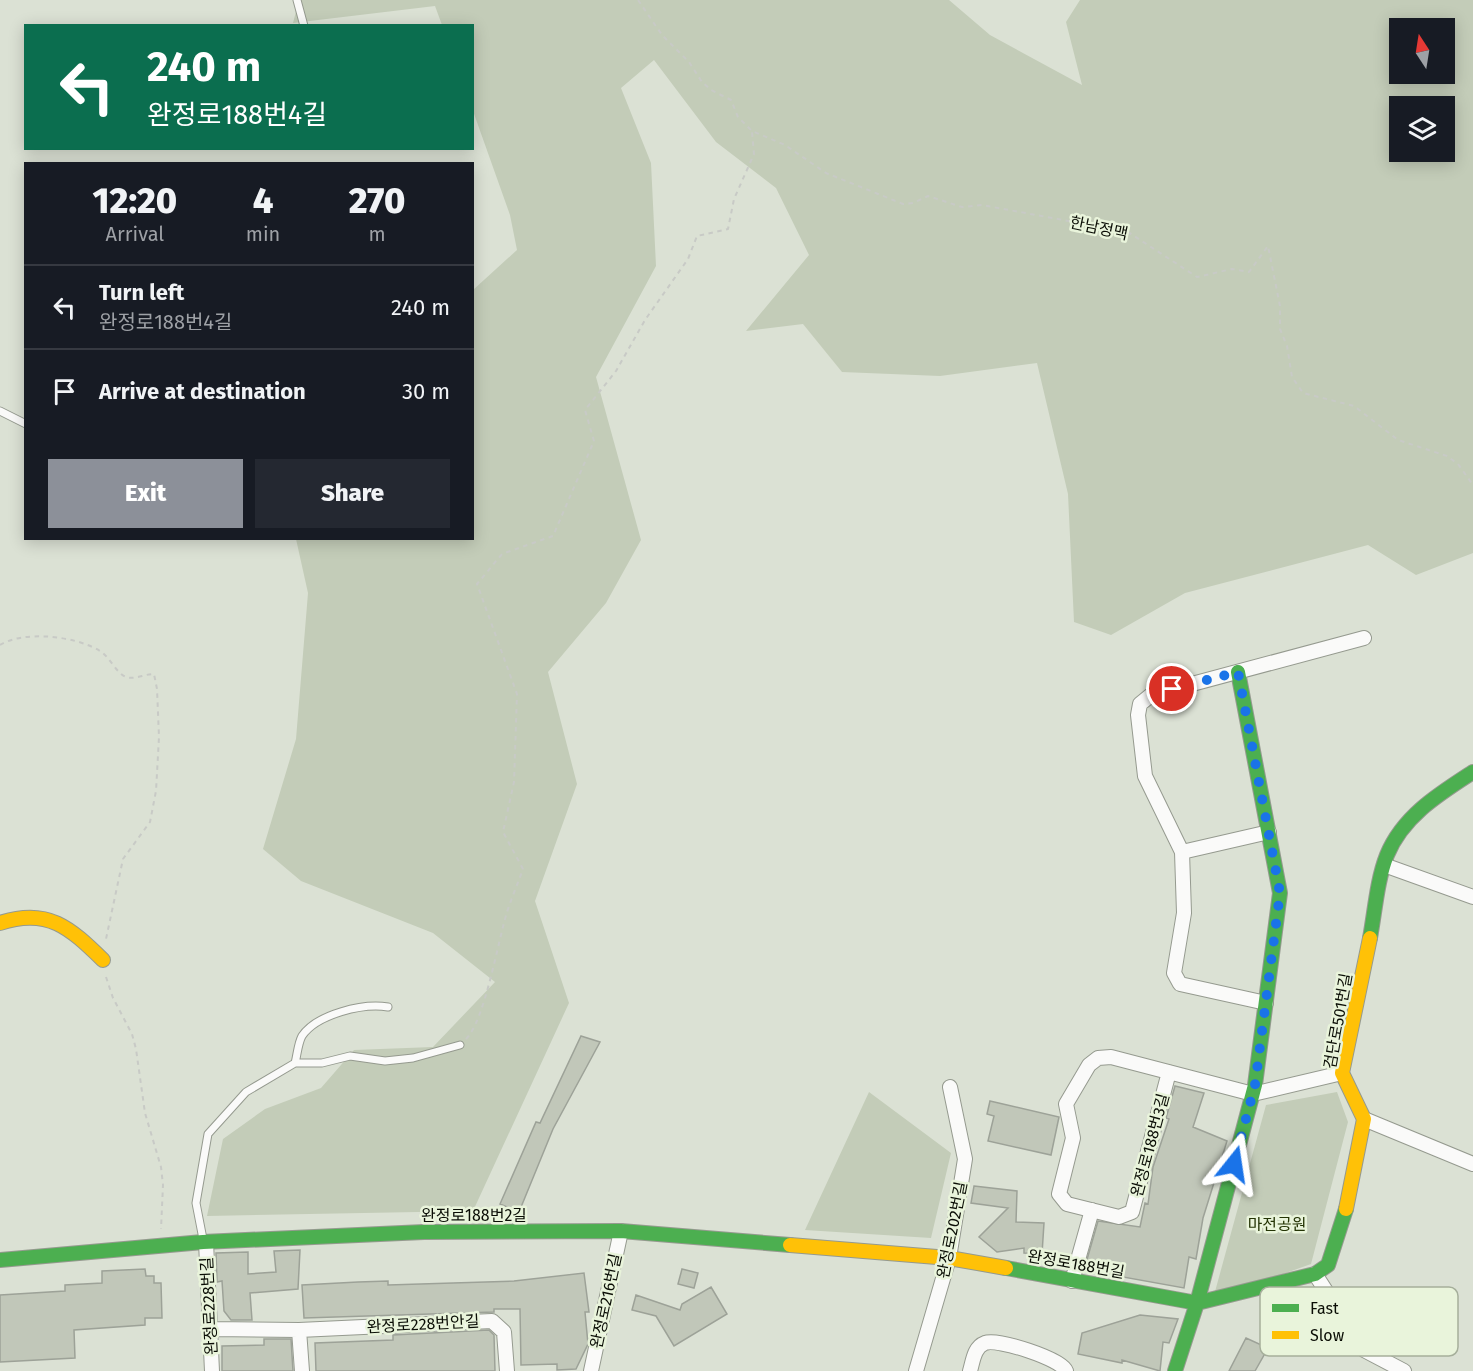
<!DOCTYPE html>
<html lang="en">
<head>
<meta charset="utf-8">
<style>
	:root { --surface:#171b24; --page:#242831; --text:#f1f3f6; --muted:#9ea1a6; --line:#363941; --accent:#8c9099 }
	body { margin:0; font-family:"Fira Sans","Noto Sans KR",sans-serif; background:var(--page); color:var(--text); height:100vh; display:flex; flex-direction:column; font-size:22px; white-space:nowrap }
	* { box-sizing:border-box; margin:0 }
	p { font-size:20px; color:var(--muted) }
	.icon { flex:none; width:33px; height:33px; fill:none; stroke:currentColor; stroke-width:2; stroke-linecap:round; stroke-linejoin:round }
	.map { position:relative; flex:1; overflow:hidden }
	.drawer { position:absolute; left:24px; top:162px; width:450px; height:378px; display:flex; flex-direction:column; background:var(--surface); border-radius:0px; box-shadow:0 3px 15px #0003 }
	.drawer>* { flex:none }
	.guide { position:absolute; left:24px; top:24px; width:450px; height:126px; border-radius:0px; box-shadow:0 3px 15px #0003; background:#0b6e4f; color:#fff; overflow:hidden }
	.needle { width:39px; rotate:348deg }
	.controls { position:absolute; left:1389px; top:18px; display:grid; gap:12px }
	.controls a { display:grid; place-items:center; width:66px; height:66px; border-radius:0px; background:var(--surface); box-shadow:0 3px 15px #0003; font-size:30px }
	.pin { position:absolute; display:grid; place-items:center; width:51px; height:51px; color:#fff; margin:-26px; border:3px solid #fff; border-radius:50%; box-shadow:0 2px 6px #0007 }
	.me { position:absolute; width:66px; margin:-33px; rotate:15deg; stroke-linejoin:round; filter:drop-shadow(0 0 4px #0008) }
	.turn { display:flex; align-items:center; gap:21px; height:126px; padding:0 24px; font-size:27px }
	.turn .icon { width:78px; height:78px; stroke-width:2.5 }
	.turn b { display:block; font-size:42px; line-height:51px }
	.eta { display:flex; justify-content:space-evenly; align-items:center; height:102px; text-align:center }
	.eta b { font-size:36px; font-weight:800; line-height:42px }
	.primary-button { display:flex; gap:12px; margin-top:auto; padding:12px 24px }
	.primary-button a { flex:1; height:69px; border-radius:0px; background:var(--accent); color:#fff; font-size:24px; font-weight:800; line-height:69px; text-align:center }
	.primary-button a+a { background:var(--page); color:var(--text) }
	ul { padding:0; list-style:none }
	li { display:flex; align-items:center; gap:18px; height:84px; padding:0 24px; border-top:2px solid var(--line) }
	li div { flex:1 }
	li b { display:block; font-size:22px }
	li em { font-style:normal }
	.map>svg:first-child { display:block }
</style>
</head>
<body>
<div class="map">
<svg width="1473" height="1371" viewBox="0 0 1473 1371">
	<rect width="100%" height="100%" fill="#dbe1d4"/>
	<path fill="#c3ccb8" fill-rule="evenodd" d="M299 0H949L990 35 1082 85 1066 22 1080 0H1473V553L1416 575 1368 545 1185 593 1111 635 1074 622 1068 494 1037 363 940 376 842 372 803 324 746 331 809 255 776 188 716 142 654 60 621 88 651 163 656 266 596 377 641 540 606 603 548 672 577 784 535 901 569 1003 473 1211 207 1216 223 1139 265 1109 321 1088 354 1050 433 1047 495 982 433 933 301 881 263 849 296 739 308 593 296 539 472 538 473 290 517 250 510 215 473 111 472 26 442 25 435 6 293 23ZM1400 28H1444V74H1400ZM1400 106H1444V152H1400Z
		M869 1092 951 1153 931 1238 805 1230Z
		M1337 1092 1348 1122 1311 1264 1213 1299 1266 1105Z"/>
	<path fill="#c1c7b9" stroke="#9da298" stroke-width="1.5" d="M581 1036 600 1042 553 1129 519 1212 500 1204 536 1122 540 1123Z
		M1175 1086 1204 1093 1193 1127 1227 1141 1203 1218 1196 1259 1189 1257 1184 1288 1084 1270 1098 1221 1140 1227 1145 1203 1148 1204 1153 1167 1169 1119 1166 1118Z
		M990 1101 1059 1117 1051 1155 988 1141 994 1116 987 1114Z
		M974 1186 1017 1191 1016 1222 1044 1223 1042 1254 1024 1253V1248L997 1252 979 1237 1008 1208 971 1203Z
		M300 1250 298 1289 250 1293 252 1320H231L224 1311 222 1281 217 1282 216 1253 248 1252V1274L276 1272 274 1251Z
		M145 1269 146 1276H154V1283H161L162 1318H145V1325L74 1330 75 1358 0 1362V1295L65 1291V1285L102 1283V1271Z
		M682 1269 698 1273 694 1288 678 1284Z
		M584 1273 589 1312H585L588 1344 576 1369 557 1370V1364L521 1365 520 1309H494V1312L304 1318 302 1285 358 1282 388 1281V1285L514 1281Z
		M711 1287 727 1314 674 1346 656 1316 632 1310 636 1295 680 1310 682 1304Z
		M1140 1315 1178 1319 1169 1343 1163 1342 1160 1371 1122 1360V1363L1078 1354 1082 1333Z
		M489 1330 494 1335 495 1371H316L315 1343 393 1340V1335Z
		M1246 1338 1268 1348 1255 1371H1229Z
		M264 1339H291L293 1371H222V1346L264 1345Z"/>
	<g fill="none" stroke-linecap="round" stroke-linejoin="round">
		<defs>
			<path id="lane" d="M297 0 304 26
				M0 411 26 424
				M295 1063H322L350 1056 385 1061 413 1058 460 1045
				M203 1239 196 1203 208 1134 246 1092 295 1063C297 1056 298 1043 302 1036 317 1014 363 1003 388 1007"/>
			<path id="street" d="M1182 852 1269 832
				M1384 865 1473 897
				M1266 1003 1180 984 1174 973 1184 913 1182 852 1145 776 1138 715 1140 704 1151 695 1364 638
				M1169 1072 1132 1212 1119 1217 1067 1204 1059 1194 1073 1138 1066 1104 1089 1065 1098 1058 1111 1057 1253 1094 1342 1073
				M1364 1119 1473 1164
				M206 1242 212 1371
				M1315 1274 1364 1350 1404 1371
				M1072 1281 1092 1210
				M210 1329 299 1330 492 1321 504 1332 507 1371
				M299 1330 302 1371
				M591 1371 621 1231
				M916 1371 949 1258 965 1159 950 1087
				M970 1371C973 1361 974 1347 985 1343 997 1338 1062 1359 1066 1371"/>
			<path id="fast" d="M1238 672 1280 893 1255 1085 1197 1303 1315 1274 1328 1265 1346 1209
				M1370 938C1375 911 1377 880 1387 855 1403 816 1439 794 1473 772
				M0 1260 203 1242 424 1232 621 1231 790 1245
				M1006 1268 1197 1303 1175 1371"/>
			<path id="slow" d="M0 923C48 907 70 928 103 960
				M1346 1209 1364 1119 1342 1073 1370 938
				M790 1245 949 1258 1006 1268"/>
		</defs>
		<use href="#lane" stroke="#959a8f" stroke-width="9"/>
		<use href="#street" stroke="#959a8f" stroke-width="16"/>
		<use href="#fast" stroke="#959a8f" stroke-width="16"/>
		<use href="#slow" stroke="#959a8f" stroke-width="16"/>
		<path stroke="#c8cac6" stroke-width="2" stroke-dasharray="4.5 4.5" stroke-linecap="butt" d="M638 0 662 35 689 62 702 82 711 90 731 100 738 117 752 131 785 145 826 173 903 204 913 203 928 196 962 207 982 205 1128 232 1197 277 1232 269 1249 272 1268 246 1280 306V329L1287 346 1292 377 1303 393 1354 406 1398 440 1447 456 1458 464 1473 485
			M0 645C24 630 76 636 100 651 110 657 116 673 126 677 135 680 144 674 154 674L157 689 159 737 156 791 150 822 123 859 106 939
			M106 977 113 998 132 1034 136 1049 145 1113 161 1167 163 1185 161 1229
			M466 1039C485 1020 498 941 507 912 512 897 518 883 523 869L503 832 514 782 517 694 477 584 502 554 553 536 594 441 585 410 616 371 645 320 688 259 697 236 728 229 734 199 754 154 752 132"/>
		<use href="#lane" stroke="#fafaf9" stroke-width="7"/>
		<use href="#street" stroke="#fafaf9" stroke-width="14"/>
		<use href="#fast" stroke="#4caf50" stroke-width="14"/>
		<use href="#slow" stroke="#ffc107" stroke-width="14"/>
	</g>
	<g fill="none" stroke-linecap="round" stroke-linejoin="round">
		<path stroke="#1a73e8" stroke-width="10" stroke-dasharray="0 18" d="M1172 689 1238 672 1280 893 1255 1085 1234 1164"/>
	</g>
	<g text-anchor="middle" dominant-baseline="central" stroke-width="5" stroke-linejoin="round" paint-order="stroke">
		<g font-size="16" fill="#0a0d05" stroke="#e9f4db">
			<text transform="translate(1099 228) rotate(12)">한남정맥</text>
			<text transform="translate(1338 1021) rotate(-80)">검단로501번길</text>
			<text transform="translate(1150 1145) rotate(-75)">완정로188번3길</text>
			<text x="474" y="1215">완정로188번2길</text>
			<text transform="translate(952 1230) rotate(-79)">완정로202번길</text>
			<text transform="translate(1076 1264) rotate(10)">완정로188번길</text>
			<text transform="translate(606 1301) rotate(-78)">완정로216번길</text>
			<text transform="translate(209 1306) rotate(-93)">완정로228번길</text>
			<text transform="translate(423 1324) rotate(-3)">완정로228번안길</text>
		</g>
		<g font-size="16" fill="#243405" stroke="#e9f4db">
			<text x="1277" y="1224">마전공원</text>
		</g>
	</g>
	<rect x="1260" y="1287" width="198" height="69" rx="9" fill="#e9f4db" stroke="#a6af9b" stroke-width="1.5"/>
	<rect x="1272" y="1304" width="27" height="8" fill="#4caf50"/>
	<rect x="1272" y="1331" width="27" height="8" fill="#ffc107"/>
	<g font-size="16" fill="#0a0d05">
		<text x="1310" y="1314">Fast</text>
		<text x="1310" y="1341">Slow</text>
	</g>
</svg>
<div class="controls">
<a><svg class="needle" viewBox="-14 -14 28 28"><path d="M0-13l5 13h-10z" fill="#e53935"/><path d="M0 13l5-13h-10z" fill="#9ea1a6"/></svg></a>
<a><svg class="icon" aria-label="layers" viewBox="0 0 24 24"><path d="M12 4l9 5-9 5-9-5zM3 14l9 5 9-5"/></svg></a>
</div>
<div class="pin" style="left:1172px;top:689px;background:#d93025"><svg class="icon" aria-label="arrive" viewBox="0 0 24 24"><path d="M6 21V4h12l-3 4 3 4H6"/></svg></div>
<svg class="me" style="left:1234px;top:1164px" viewBox="-20 -20 40 40"><path d="M0-17L14 15 0 8-14 15z" fill="#1a73e8" stroke="#fff" stroke-width="4"/></svg>
<div class="guide">
<div class="turn"><svg class="icon" aria-label="left" viewBox="0 0 24 24"><path d="M17 20v-9H6M10 6l-5 5 5 5"/></svg><div><b>240 m</b>완정로188번4길</div></div>
</div>
<section class="drawer">
<div class="eta">
<div><b>12:20</b><p>Arrival</p></div>
<div><b>4</b><p>min</p></div>
<div><b>270</b><p>m</p></div>
</div>
<ul>
<li><svg class="icon" aria-label="left" viewBox="0 0 24 24"><path d="M17 20v-9H6M10 6l-5 5 5 5"/></svg><div><b>Turn left</b><p>완정로188번4길</p></div><em>240 m</em></li>
<li><svg class="icon" aria-label="arrive" viewBox="0 0 24 24"><path d="M6 21V4h12l-3 4 3 4H6"/></svg><div><b>Arrive at destination</b></div><em>30 m</em></li>
</ul>
<div class="primary-button"><a>Exit</a><a>Share</a></div>
</section>
</div>
</body>
</html>
